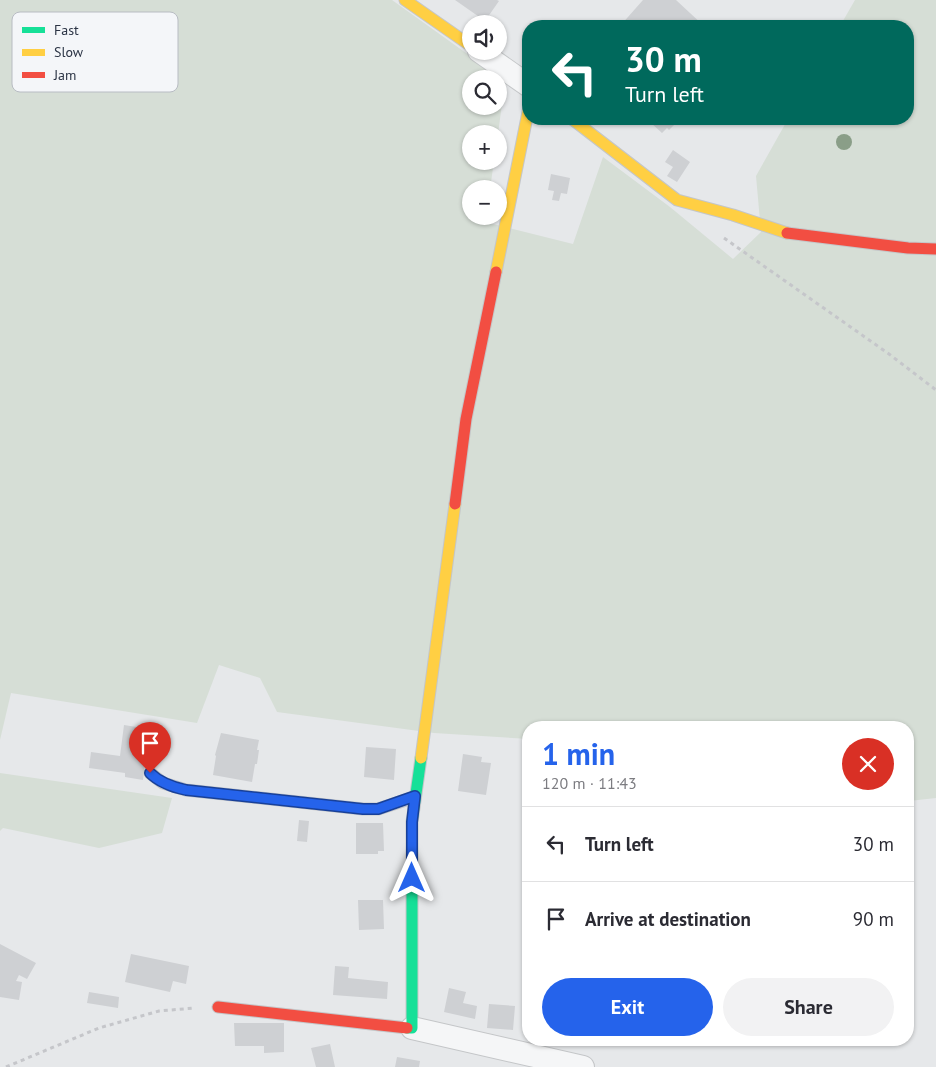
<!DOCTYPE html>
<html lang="en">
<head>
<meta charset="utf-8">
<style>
	:root { --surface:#fff; --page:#f2f2f3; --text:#2b2b33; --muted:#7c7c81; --line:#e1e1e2; --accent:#2563eb }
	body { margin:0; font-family:"PT Sans",sans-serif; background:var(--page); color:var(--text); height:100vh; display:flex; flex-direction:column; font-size:19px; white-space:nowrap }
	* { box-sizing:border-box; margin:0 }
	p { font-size:16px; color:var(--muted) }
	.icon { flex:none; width:28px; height:28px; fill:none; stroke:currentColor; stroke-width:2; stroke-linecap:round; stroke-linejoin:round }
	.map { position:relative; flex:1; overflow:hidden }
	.panel { position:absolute; left:522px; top:721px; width:392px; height:325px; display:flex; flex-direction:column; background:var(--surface); border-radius:20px; box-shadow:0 1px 4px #0004 }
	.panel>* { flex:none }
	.top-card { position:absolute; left:522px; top:20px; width:392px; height:105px; border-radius:20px; box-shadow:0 1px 4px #0004; background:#00695c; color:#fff; overflow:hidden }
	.tools { position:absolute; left:462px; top:15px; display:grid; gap:10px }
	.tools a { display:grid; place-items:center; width:45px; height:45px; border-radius:50%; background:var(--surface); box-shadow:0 1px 4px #0004; font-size:25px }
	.pin { position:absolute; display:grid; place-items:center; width:42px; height:42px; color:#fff; margin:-51px -21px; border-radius:50% 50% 50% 0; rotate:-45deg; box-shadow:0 0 5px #0007 }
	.pin .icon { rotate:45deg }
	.me { position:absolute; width:55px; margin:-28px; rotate:0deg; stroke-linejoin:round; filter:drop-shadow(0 0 4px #0008) }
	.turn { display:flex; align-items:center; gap:18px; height:105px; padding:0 20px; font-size:22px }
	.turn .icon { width:65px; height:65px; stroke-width:2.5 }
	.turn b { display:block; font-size:35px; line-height:42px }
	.round { display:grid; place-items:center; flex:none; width:52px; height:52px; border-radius:26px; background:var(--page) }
	.head { display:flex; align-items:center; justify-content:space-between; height:85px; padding:0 20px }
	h1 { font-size:30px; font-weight:700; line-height:38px; color:var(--accent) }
	.primary-button { display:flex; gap:10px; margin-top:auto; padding:10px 20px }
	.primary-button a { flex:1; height:58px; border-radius:30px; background:var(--accent); color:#fff; font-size:20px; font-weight:700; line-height:58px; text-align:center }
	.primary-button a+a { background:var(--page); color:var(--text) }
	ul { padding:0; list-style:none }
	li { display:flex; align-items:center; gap:15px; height:75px; padding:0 20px; border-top:1px solid var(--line) }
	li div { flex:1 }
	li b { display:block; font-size:19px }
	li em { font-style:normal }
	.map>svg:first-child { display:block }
</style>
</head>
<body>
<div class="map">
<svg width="936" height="1067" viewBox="0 0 936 1067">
	<rect width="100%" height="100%" fill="#e6e8ea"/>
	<path fill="#d6ded6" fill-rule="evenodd" d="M0 0H392L505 81 498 134H471V161H494L490 189H471V216H486L485 222 573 244 603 157 670 207 733 259 761 232 756 176 788 119H909V26H840L855 0H936V798L909 801V728H529V739L434 733 277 712 260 678 219 665 197 723 11 693 0 740ZM471 79H499V106H471Z
		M0 773 172 798 162 833 99 848 3 828 0 831Z"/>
	<path fill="#ced0d3" d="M455 0H497L499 1 485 21Z
		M643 0H676L704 26H620Z
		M653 119H680L669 130 667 128 662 133 650 122Z
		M673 150 690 162 677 182 667 176 673 167 665 162Z
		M551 174 570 178 567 194 561 193 559 201 552 200 554 191 548 190Z
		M124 725 149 729 143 780 125 777V773L89 768 91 752 120 756Z
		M221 733 259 740 257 750H259L257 764H255L252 782 213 775 216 756 215 755Z
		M366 747 396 749 394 780 364 777Z
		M463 754 482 757 481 762 491 763 486 795 458 791Z
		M299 820 309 821 307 842 297 841Z
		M356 823H383L384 851H378V854H356Z
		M358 900H383L384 929 359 930Z
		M0 944 36 963 27 979 19 975 16 981 22 982 19 1000 0 997Z
		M131 954 189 966 186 984 173 981 170 992 125 982Z
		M335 966 349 967 348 978 388 982 387 999 333 995Z
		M449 988 466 992 463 1003 477 1006 475 1019 444 1012Z
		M89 992 119 997 118 1008 87 1003Z
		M489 1004 515 1006 513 1030 487 1028Z
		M234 1023H284V1052L264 1053V1046H235Z
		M330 1044 335 1067H316L311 1048Z
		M397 1057 420 1061 419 1067H395Z"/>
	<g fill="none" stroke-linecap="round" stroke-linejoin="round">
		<defs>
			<path id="lane" d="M150 773 163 783 186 790 363 809H378L415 797"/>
			<path id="street" d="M479 51 529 86
				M412 1028 583 1067"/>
			<path id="fast" d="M407 1028H412V822L421 758"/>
			<path id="slow" d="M405 0 471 46
				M572 119 677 200 733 215 787 233
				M496 272 529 107
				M421 758 455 504"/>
			<path id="jam" d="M787 233 908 248 936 249
				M455 504 466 419 496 272
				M218 1007 407 1028"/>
		</defs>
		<use href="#lane" stroke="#c4c6c8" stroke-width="13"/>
		<use href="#street" stroke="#c4c6c8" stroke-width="24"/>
		<use href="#fast" stroke="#c4c6c8" stroke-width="13"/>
		<use href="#slow" stroke="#c4c6c8" stroke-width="13"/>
		<use href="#jam" stroke="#c4c6c8" stroke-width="13"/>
		<path stroke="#c5c6ca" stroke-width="3" stroke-dasharray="4 4" stroke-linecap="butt" d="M724 238 889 354 936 390
			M6 1067 99 1028 159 1011 195 1008"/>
		<use href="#lane" stroke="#f5f6f7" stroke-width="11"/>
		<use href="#street" stroke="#f5f6f7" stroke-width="22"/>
		<use href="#fast" stroke="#16e098" stroke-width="11"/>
		<use href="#slow" stroke="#ffcf43" stroke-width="11"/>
		<use href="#jam" stroke="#f24e42" stroke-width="11"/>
	</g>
	<circle fill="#8a9e88" cx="844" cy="142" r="8"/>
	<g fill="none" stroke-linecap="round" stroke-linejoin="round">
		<defs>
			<path id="route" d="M150 773C160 783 172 787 186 790L363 809H378L415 796 412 822V878"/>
		</defs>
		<use href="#route" stroke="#184099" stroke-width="12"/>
		<use href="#route" stroke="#2563eb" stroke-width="9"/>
	</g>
	<rect x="12" y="12" width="166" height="80" rx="8" fill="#f4f6f9" stroke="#b8bcc3" stroke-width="1"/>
	<rect x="22" y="27" width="23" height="6" fill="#16e098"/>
	<rect x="22" y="49" width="23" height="7" fill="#ffcf43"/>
	<rect x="22" y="72" width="23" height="6" fill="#f24e42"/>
	<g font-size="14" fill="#2b3445">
		<text x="54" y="35">Fast</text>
		<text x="54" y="57">Slow</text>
		<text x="54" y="80">Jam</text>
	</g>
</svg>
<div class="tools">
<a><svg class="icon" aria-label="sound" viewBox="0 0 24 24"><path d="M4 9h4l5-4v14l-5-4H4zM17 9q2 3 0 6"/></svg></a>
<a><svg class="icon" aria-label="search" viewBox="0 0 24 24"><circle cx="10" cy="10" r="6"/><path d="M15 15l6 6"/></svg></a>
<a>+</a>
<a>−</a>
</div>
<div class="pin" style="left:150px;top:773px;background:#d93025"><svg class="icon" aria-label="arrive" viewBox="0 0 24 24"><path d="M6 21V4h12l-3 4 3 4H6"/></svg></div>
<svg class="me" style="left:412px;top:878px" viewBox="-20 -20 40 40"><path d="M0-17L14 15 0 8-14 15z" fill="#2563eb" stroke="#fff" stroke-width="4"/></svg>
<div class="top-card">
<div class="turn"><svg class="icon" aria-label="left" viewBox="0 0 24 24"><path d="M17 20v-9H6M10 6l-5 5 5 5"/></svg><div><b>30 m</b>Turn left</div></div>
</div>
<section class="panel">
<div class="head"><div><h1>1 min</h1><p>120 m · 11:43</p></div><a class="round" style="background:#d93025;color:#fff"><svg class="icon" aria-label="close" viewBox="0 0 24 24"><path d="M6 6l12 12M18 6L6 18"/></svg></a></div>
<ul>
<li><svg class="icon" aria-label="left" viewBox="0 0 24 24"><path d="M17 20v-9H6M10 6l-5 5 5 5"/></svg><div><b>Turn left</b></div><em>30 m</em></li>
<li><svg class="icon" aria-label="arrive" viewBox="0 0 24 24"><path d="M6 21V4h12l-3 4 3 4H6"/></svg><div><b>Arrive at destination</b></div><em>90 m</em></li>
</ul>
<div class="primary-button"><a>Exit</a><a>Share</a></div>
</section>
</div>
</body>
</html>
